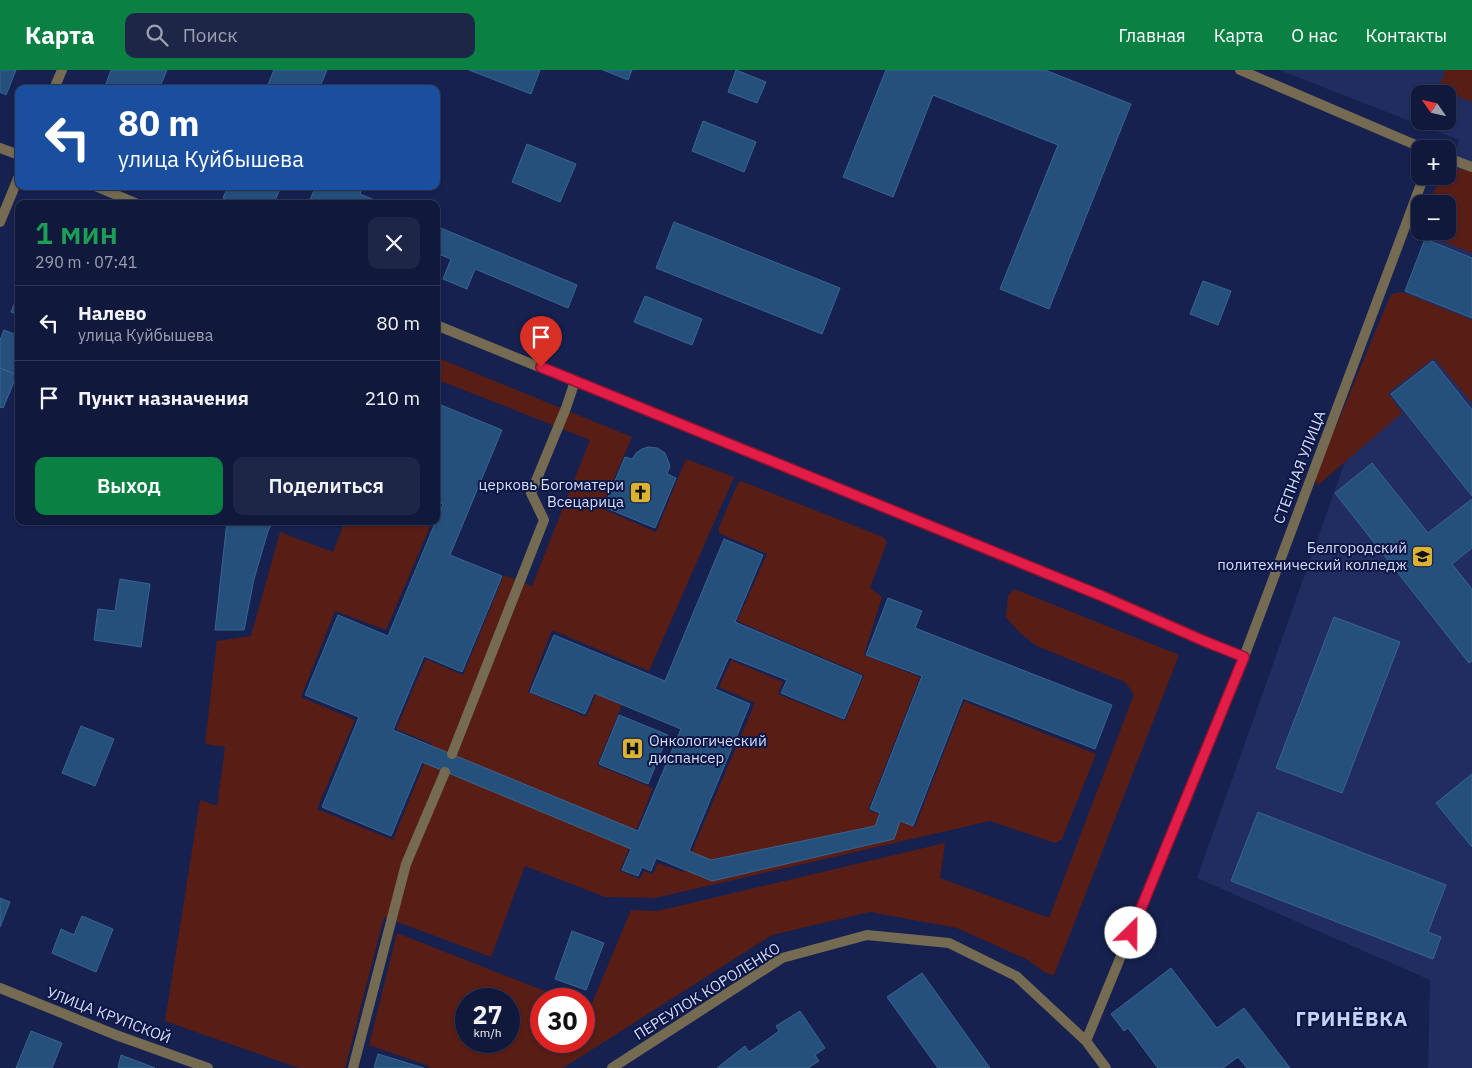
<!DOCTYPE html>
<html lang="ru">
<head>
<meta charset="utf-8">
<style>
	:root { --surface:#10193c; --page:#1e2647; --text:#f1f3f6; --muted:#9ca0af; --line:#303856; --accent:#0b8043 }
	body { margin:0; font-family:"IBM Plex Sans",sans-serif; background:var(--page); color:var(--text); height:100vh; display:flex; flex-direction:column; font-size:19px; white-space:nowrap }
	* { box-sizing:border-box; margin:0 }
	p { font-size:16px; color:var(--muted) }
	.icon { flex:none; width:28px; height:28px; fill:none; stroke:currentColor; stroke-width:2; stroke-linecap:round; stroke-linejoin:round }
	.map { position:relative; flex:1; overflow:hidden }
	.side { position:absolute; left:15px; top:130px; width:425px; height:325px; display:flex; flex-direction:column; background:var(--surface); border-radius:10px; box-shadow:0 1px 4px #0004,0 0 0 1px var(--line) }
	.side>* { flex:none }
	.hud { position:absolute; left:15px; top:15px; width:425px; height:105px; border-radius:10px; box-shadow:0 1px 4px #0004,0 0 0 1px var(--line); background:#1a4fa0; color:#fff; overflow:hidden }
	.needle { width:32px; rotate:304deg }
	.fabs { position:absolute; left:1411px; top:15px; display:grid; gap:10px }
	.fabs a { display:grid; place-items:center; width:45px; height:45px; border-radius:10px; background:var(--surface); box-shadow:0 1px 4px #0004,0 0 0 1px var(--line); font-size:25px }
	.speed { position:absolute; left:455px; top:918px; display:flex; gap:10px; font-size:25px; font-weight:700; text-align:center }
	.speed>* { display:grid; place-content:center; width:65px; height:65px; border-radius:50%; background:var(--surface); box-shadow:0 1px 4px #0004,0 0 0 1px var(--line); line-height:1 }
	.speed small { font-size:12px; font-weight:400 }
	.speed .limit { border:8px solid #d22; background:#fff; color:#111 }
	.pin { position:absolute; display:grid; place-items:center; width:42px; height:42px; color:#fff; margin:-51px -21px; border-radius:50% 50% 50% 0; rotate:-45deg; box-shadow:0 0 5px #0007 }
	.pin .icon { rotate:45deg }
	.me { position:absolute; width:55px; margin:-28px; rotate:23deg; stroke-linejoin:round; filter:drop-shadow(0 0 4px #0008) }
	.turn { display:flex; align-items:center; gap:18px; height:105px; padding:0 20px; font-size:22px }
	.turn .icon { width:65px; height:65px; stroke-width:2.5 }
	.turn b { display:block; font-size:35px; line-height:42px }
	.round { display:grid; place-items:center; flex:none; width:52px; height:52px; border-radius:10px; background:var(--page) }
	.headline { display:flex; align-items:center; justify-content:space-between; height:85px; padding:0 20px }
	h1 { font-size:30px; font-weight:600; line-height:38px; color:#1e9e55 }
	.button { display:flex; gap:10px; margin-top:auto; padding:10px 20px }
	.button a { flex:1; height:58px; border-radius:10px; background:var(--accent); color:#fff; font-size:20px; font-weight:600; line-height:58px; text-align:center }
	.button a+a { background:var(--page); color:var(--text) }
	ul { padding:0; list-style:none }
	li { display:flex; align-items:center; gap:15px; height:75px; padding:0 20px; border-top:1px solid var(--line) }
	li div { flex:1 }
	li b { display:block; font-size:19px }
	li em { font-style:normal }
	header { display:flex; align-items:center; gap:30px; box-sizing:border-box; height:70px; padding:0 25px; background:var(--accent); color:#fff }
	header strong { font-size:24px }
	nav { display:flex; gap:28px; margin-inline-start:auto; font-size:18px }
	.search { width:350px; height:45px; background:var(--page); display:flex; align-items:center; gap:12px; box-sizing:border-box; padding:0 18px; border-radius:10px; color:var(--muted); font-size:19px }
	.map>svg:first-child { display:block }
</style>
</head>
<body>
<header>
<strong>Карта</strong>
<div class="search"><svg class="icon" aria-label="search" viewBox="0 0 24 24"><circle cx="10" cy="10" r="6"/><path d="M15 15l6 6"/></svg>Поиск</div>
<nav><a>Главная</a><a>Карта</a><a>О нас</a><a>Контакты</a></nav>
</header>
<div class="map">
<svg width="1472" height="998" viewBox="0 0 1472 998">
	<rect width="100%" height="100%" fill="#162150"/>
	<path fill="#212d61" fill-rule="evenodd" d="M1279 0H1472V998H1428L1430 910 1197 808 1427 161H1448V104L1459 70ZM1420 24H1448V51H1420Z"/>
	<path fill="#581d15" fill-rule="evenodd" d="M1446 0H1472V32L1438 19Z
		M1470 99H1472V183L1422 163V161H1448V134H1428C1436 115 1439 112 1453 100Z
		M1402 222 1472 250V333L1434 288 1388 323 1402 343 1317 416 1315 407 1391 224Z
		M436 287 632 367 601 438 656 462 686 389 734 407 649 601 552 560 528 622 586 647 596 624 622 635 597 695 653 718 620 801 640 809 644 801 653 804 658 793 683 802 755 633 719 617 731 590 783 612 778 624 845 651 864 605 737 551 767 484 719 463V457L738 413 741 411 883 467 887 472 870 518 882 527 864 585 920 607 868 740 915 757 964 631 1096 684 1062 769 1055 773 990 751 655 828 605 827 525 796 491 887 384 847 345 998H299L165 951 200 730 217 736 225 677 205 674 217 571 251 566 280 462 333 482 345 451H416L430 457 386 560 335 541 301 627 355 650 317 739 393 770 432 674 396 659 426 589 463 605 504 505 532 516 590 370 436 309Z
		M1014 519 1179 585 1054 905 1046 903 1026 889 957 858 870 842 772 865 563 998H428L429 996 369 975 397 863 565 929H541V971H584V936L590 938 631 840 657 841 945 773 940 808 1049 848 1134 624 1125 612 1037 576 1020 563 1006 547 1008 526ZM466 929H509V971H466Z"/>
	<path fill="#25507c" stroke="#396591" d="M0 0H16L6 25 0 22Z
		M111 0H167L159 19H104Z
		M274 0H327L319 19H266Z
		M469 0H540L531 24Z
		M603 0H632L628 10Z
		M736 0 766 12 757 33 728 22Z
		M886 0H1045L1131 34 1049 239 1000 219 1058 75 933 25 893 127 843 107Z
		M703 51 756 72 744 102 692 81Z
		M527 74 576 94 560 132 512 112Z
		M228 116H281L274 134H237L223 128Z
		M316 116H363L360 124 384 134H308Z
		M674 152 840 218 822 264 656 198Z
		M436 156 577 215 568 238 475 199 467 219 443 209 451 189 436 183Z
		M1425 169 1472 188V248L1405 221Z
		M1203 211 1231 221 1218 255 1190 244Z
		M19 223V245L11 242Z
		M645 226 702 249 692 275 634 252Z
		M4 260 19 266V300L17 305 0 298V270Z
		M1433 291 1472 340V426L1391 324Z
		M0 298 17 305 3 338 0 337Z
		M436 333 502 360 450 485 502 506 462 602 424 586 393 660 638 761 681 659 594 623 585 644 530 622 554 565 665 611 724 469 763 485 735 552 862 606 844 649 781 623 787 610 729 587 715 619 750 634 689 781 711 790 875 756 880 743 870 739 922 606 866 585 888 528 922 541 915 558 1112 635 1095 679 963 628 913 756 900 751 894 769 712 811 656 788 651 801 642 797 638 806 622 800 631 779 422 692 391 766 322 737 359 647 305 625 338 545 388 566 443 434 436 431Z
		M648 377 657 378 665 383 670 396 667 404 676 408 655 458 604 437 625 387 632 389 636 383 642 379Z
		M1372 393 1428 463 1472 429V478L1452 494 1472 519V591L1469 593 1335 423Z
		M227 451H273L268 461 254 509 244 560H215Z
		M120 509 150 514 141 577 94 570 98 539 115 541Z
		M1334 547 1400 572 1342 723 1276 698Z
		M619 645 668 665 648 714 599 694Z
		M81 656 114 669 95 716 62 703Z
		M1472 704V777L1436 733Z
		M1258 742 1446 815 1428 862 1441 867 1433 889 1231 811Z
		M0 828 10 832 0 857Z
		M82 846 113 859 96 902 52 883 61 859 74 865Z
		M572 861 604 873 586 920 555 909Z
		M1171 898 1217 958 1244 938 1290 998H1247L1238 987 1223 998H1158L1128 958 1124 961 1111 944Z
		M922 903 990 998H938L887 927Z
		M800 941 825 978 815 985 819 991 808 998H717L745 976 749 982 764 972 779 961 776 956Z
		M31 961 62 973 52 998H16Z
		M378 984 424 998H374Z
		M121 985 155 998H118Z"/>
	<g fill="none" stroke-linecap="round" stroke-linejoin="round">
		<path stroke="#746b52" stroke-width="10" d="M1448 88 1472 97
			M452 684 544 450 531 423 566 338 575 311
			M353 998 406 794 445 702"/>
		<path stroke="#746b52" stroke-width="10" d="M1240 0 1425 79
			M54 19 62 0
			M0 78 19 85
			M95 116 138 134
			M0 152 19 106
			M436 255 1102 526 1204 571 1244 587
			M0 918 116 965 208 998
			M612 998 782 888 867 865 949 873 1016 906 1086 971
			M1106 998 1086 971 1244 587 1424 106"/>
	</g>
	<g fill="none" stroke-linecap="round" stroke-linejoin="round">
		<defs>
			<path id="route" d="M541 297 1102 526 1204 571 1244 587 1131 863"/>
		</defs>
		<use href="#route" stroke="#92132f" stroke-width="12"/>
		<use href="#route" stroke="#e11d48" stroke-width="9"/>
	</g>
	<defs>
		<symbol id="church-square" viewBox="-11 -11 22 22"><rect x="-9" y="-9" width="18" height="18" rx="4" fill="#dbb333" stroke="#0e1644"/><path d="M-1.2-6h2.4v3.5h3.3v2.4h-3.3V6h-2.4V-.1h-3.3v-2.4h3.3Z" fill="#111"/></symbol>
		<symbol id="university-square" viewBox="-11 -11 22 22"><rect x="-9" y="-9" width="18" height="18" rx="4" fill="#dbb333" stroke="#0e1644"/><path d="M0-5L7-2L0 1L-7-2ZM-4 1L0 2.5L4 1V4Q0 6-4 4Z" fill="#111"/></symbol>
		<symbol id="hospital-square" viewBox="-11 -11 22 22"><rect x="-9" y="-9" width="18" height="18" rx="4" fill="#dbb333" stroke="#0e1644"/><path d="M-5-5h3v3.5h4V-5h3V5h-3V1.5h-4V5h-3Z" fill="#111"/></symbol>
	</defs>
	<g fill-rule="evenodd">
		<use href="#church-square" x="628" y="410" width="25" height="25"/>
		<use href="#university-square" x="1410" y="474" width="25" height="25"/>
		<use href="#hospital-square" x="620" y="666" width="25" height="25"/>
	</g>
	<g text-anchor="middle" dominant-baseline="central" stroke-width="4" stroke-linejoin="round" paint-order="stroke">
		<g font-size="15" fill="#d4dffd" stroke="#0e1644">
			<text transform="translate(1299 397) rotate(-69)">СТЕПНАЯ УЛИЦА</text>
			<text transform="translate(707 921) rotate(-32)">ПЕРЕУЛОК КОРОЛЕНКО</text>
			<text transform="translate(109 945) rotate(21)">УЛИЦА КРУПСКОЙ</text>
		</g>
		<g font-size="15" fill="#d4dffd" stroke="#0e1644" text-anchor="end">
			<text x="624" y="414">церковь Богоматери<tspan x="624" dy="17">Всецарица</tspan></text>
			<text x="1407" y="477">Белгородский<tspan x="1407" dy="17">политехнический колледж</tspan></text>
			<text x="649" y="670" text-anchor="start">Онкологический<tspan x="649" dy="17">диспансер</tspan></text>
		</g>
		<g font-size="20" font-weight="bold" letter-spacing="1" fill="#c6d3f7" stroke="#0e1644">
			<text x="1352" y="948">ГРИНЁВКА</text>
		</g>
	</g>
</svg>
<div class="fabs">
<a><svg class="needle" viewBox="-14 -14 28 28"><path d="M0-13l5 13h-10z" fill="#e53935"/><path d="M0 13l5-13h-10z" fill="#9ca0af"/></svg></a>
<a>+</a>
<a>−</a>
</div>
<div class="speed"><div>27<small>km/h</small></div><div class="limit">30</div></div>
<div class="pin" style="left:541px;top:297px;background:#d93025"><svg class="icon" aria-label="arrive" viewBox="0 0 24 24"><path d="M6 21V4h12l-3 4 3 4H6"/></svg></div>
<svg class="me" style="left:1131px;top:863px" viewBox="-20 -20 40 40"><circle r="19" fill="#fff"/><path d="M0-13L10 11 0 6-10 11z" fill="#e11d48"/></svg>
<div class="hud">
<div class="turn"><svg class="icon" aria-label="left" viewBox="0 0 24 24"><path d="M17 20v-9H6M10 6l-5 5 5 5"/></svg><div><b>80 m</b>улица Куйбышева</div></div>
</div>
<section class="side">
<div class="headline"><div><h1>1 мин</h1><p>290 m · 07:41</p></div><a class="round"><svg class="icon" aria-label="close" viewBox="0 0 24 24"><path d="M6 6l12 12M18 6L6 18"/></svg></a></div>
<ul>
<li><svg class="icon" aria-label="left" viewBox="0 0 24 24"><path d="M17 20v-9H6M10 6l-5 5 5 5"/></svg><div><b>Налево</b><p>улица Куйбышева</p></div><em>80 m</em></li>
<li><svg class="icon" aria-label="arrive" viewBox="0 0 24 24"><path d="M6 21V4h12l-3 4 3 4H6"/></svg><div><b>Пункт назначения</b></div><em>210 m</em></li>
</ul>
<div class="button"><a>Выход</a><a>Поделиться</a></div>
</section>
</div>
</body>
</html>
